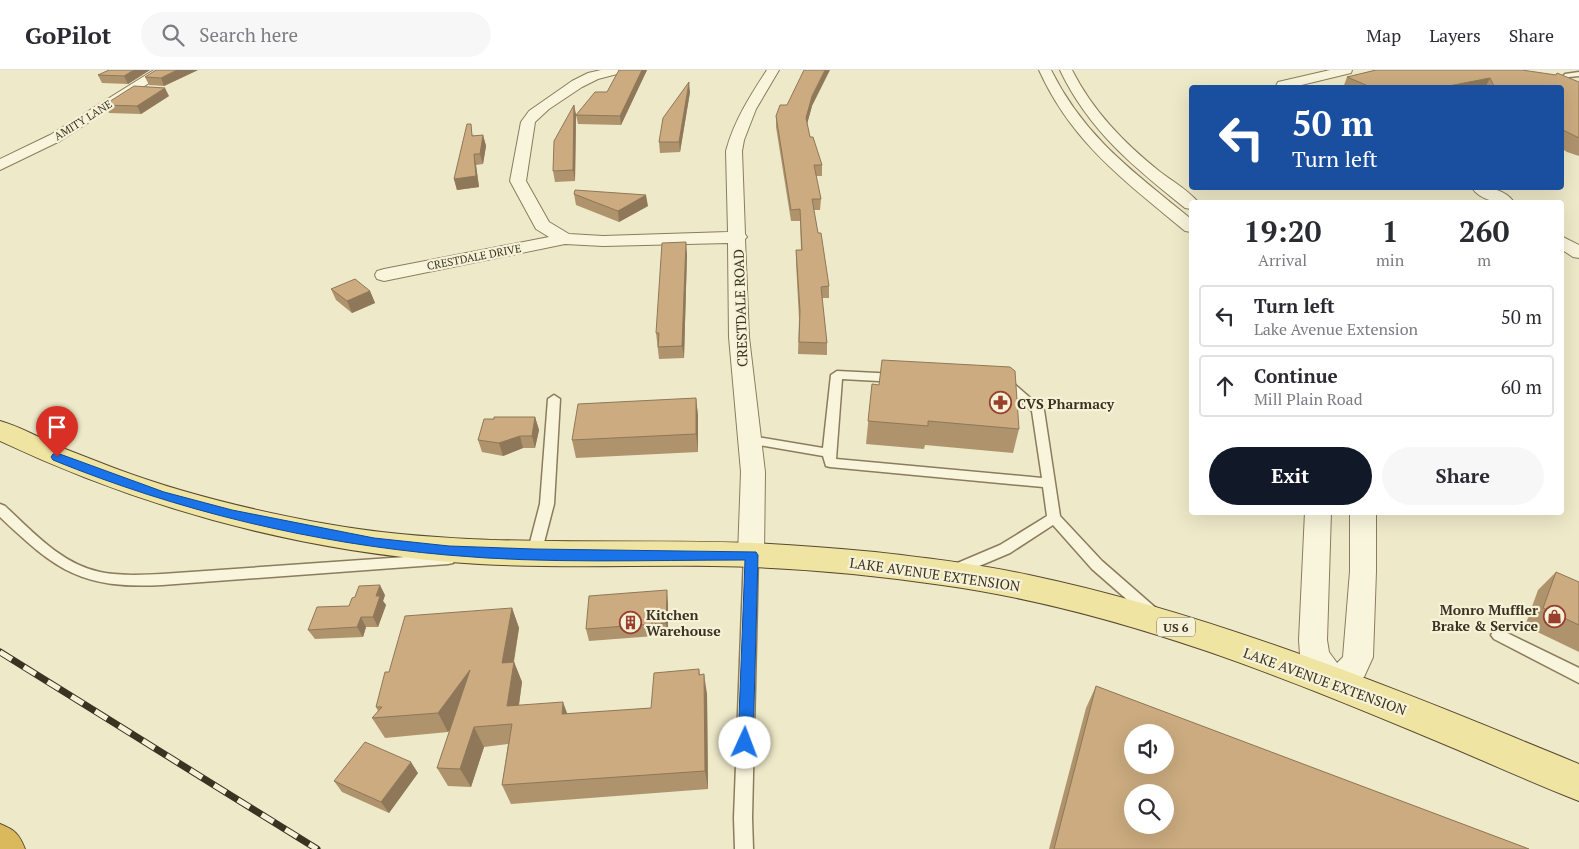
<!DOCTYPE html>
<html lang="en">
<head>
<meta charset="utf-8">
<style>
	:root { --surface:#fff; --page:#f7f7f7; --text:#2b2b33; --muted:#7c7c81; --line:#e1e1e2; --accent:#111827 }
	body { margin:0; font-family:"PT Serif",serif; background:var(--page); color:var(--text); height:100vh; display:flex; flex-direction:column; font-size:19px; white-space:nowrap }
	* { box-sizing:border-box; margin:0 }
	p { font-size:16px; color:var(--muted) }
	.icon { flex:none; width:28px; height:28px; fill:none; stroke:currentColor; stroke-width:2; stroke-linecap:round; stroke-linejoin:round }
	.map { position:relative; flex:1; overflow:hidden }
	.drawer { position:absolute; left:1189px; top:130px; width:375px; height:315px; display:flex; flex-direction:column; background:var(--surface); border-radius:5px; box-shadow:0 5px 20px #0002 }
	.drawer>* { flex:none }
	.banner { position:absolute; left:1189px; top:15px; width:375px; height:105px; border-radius:5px; box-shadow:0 5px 20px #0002; background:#1a4fa0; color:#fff; overflow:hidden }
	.tools { position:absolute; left:1124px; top:654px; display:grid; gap:10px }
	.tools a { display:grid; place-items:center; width:50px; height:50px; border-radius:50%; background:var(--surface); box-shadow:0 5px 20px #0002; font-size:25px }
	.pin { position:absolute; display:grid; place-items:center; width:42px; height:42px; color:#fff; margin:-51px -21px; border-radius:50% 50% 50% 0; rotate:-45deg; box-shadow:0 0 5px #0007 }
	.pin .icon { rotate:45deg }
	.me { position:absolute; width:55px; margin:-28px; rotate:2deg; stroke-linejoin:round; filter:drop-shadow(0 0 4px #0008) }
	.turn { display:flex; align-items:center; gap:18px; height:105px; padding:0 20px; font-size:22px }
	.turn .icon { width:65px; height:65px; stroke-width:2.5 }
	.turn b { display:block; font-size:35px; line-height:42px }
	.eta { display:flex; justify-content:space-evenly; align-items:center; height:85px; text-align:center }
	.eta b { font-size:30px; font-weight:600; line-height:35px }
	.action { display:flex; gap:10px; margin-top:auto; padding:10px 20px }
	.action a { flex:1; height:58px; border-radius:30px; background:var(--accent); color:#fff; font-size:20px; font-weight:600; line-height:58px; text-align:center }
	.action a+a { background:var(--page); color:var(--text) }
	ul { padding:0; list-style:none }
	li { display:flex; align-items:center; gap:15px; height:62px; margin:0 10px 8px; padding:0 10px; border:2px solid var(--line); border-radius:5px }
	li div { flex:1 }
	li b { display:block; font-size:19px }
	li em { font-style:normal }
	header { display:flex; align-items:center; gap:30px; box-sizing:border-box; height:70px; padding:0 25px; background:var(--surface); border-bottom:1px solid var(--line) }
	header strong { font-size:24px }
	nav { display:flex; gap:28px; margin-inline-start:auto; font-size:18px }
	.search { width:350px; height:45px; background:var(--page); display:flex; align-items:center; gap:12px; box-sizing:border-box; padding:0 18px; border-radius:28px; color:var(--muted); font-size:19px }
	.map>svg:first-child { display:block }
</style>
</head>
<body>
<header>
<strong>GoPilot</strong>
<div class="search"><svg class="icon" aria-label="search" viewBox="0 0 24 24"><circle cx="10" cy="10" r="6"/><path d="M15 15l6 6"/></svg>Search here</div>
<nav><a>Map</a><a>Layers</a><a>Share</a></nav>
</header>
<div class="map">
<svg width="1579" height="779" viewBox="0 0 1579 779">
	<rect width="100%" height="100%" fill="#eee9c8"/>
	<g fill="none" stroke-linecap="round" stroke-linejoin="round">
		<defs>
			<path id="service" d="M1579 2V6L1569 7 1567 9 1579 15V20L1560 10 1565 4Z
				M837 301 897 304 903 308 897 312 842 309 836 389 1042 408 1032 341 1001 314 1003 311H1011L1044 340 1060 446 1102 491 1157 539 1159 543 1157 547 1152 549 1147 547 1092 499 1053 455 1010 483 958 505 953 507 948 505 946 501 948 497 1000 475 1047 446 1043 417 830 397 826 396 823 386 747 373 745 370 751 366 823 378 831 305Z
				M554 325 560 329 554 434 541 484 539 488 534 489 529 488 527 484 540 434 548 329Z
				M0 434 5 436C32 461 61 494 100 502 120 506 142 505 162 504L448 484 453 485 455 489 453 493 448 494 162 515C81 519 57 501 0 447Z
				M751 480 756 481 758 485 752 748 753 779H735L734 748 744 485 746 481Z
				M1499 559 1579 598V613L1494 569 1491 565 1494 561Z"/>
			<path id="minor" d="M154 0H169L60 71 0 100V89L50 65Z
				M601 0H622L621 3 598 9 582 17 549 39 535 52 526 111 549 152 569 164 603 166 728 162 726 81C734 51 750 26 767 0H779L756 39 744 70 742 81 745 164 747 167 745 169 749 267 765 402 764 485 760 492 751 495 742 492 738 485 741 402 729 267 728 173 603 176 565 174 384 211 377 209 375 205 377 201 384 199 549 167 536 159 510 111 521 52 529 41 572 11 588 3Z
				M1039 0H1051C1085 68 1134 102 1191 149V162L1185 161C1125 111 1072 73 1039 0Z
				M1060 0H1072C1093 41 1123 72 1159 101 1172 111 1188 120 1198 132H1191V139L1185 138C1134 97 1089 61 1060 0Z
				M1330 0H1352L1351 3 1289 18H1275L1278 12Z
				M1472 118C1486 116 1505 119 1514 132 1500 134 1481 131 1472 118Z
				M1561 166 1579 175V188L1573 187 1561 179Z
				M1305 442H1331L1327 570 1329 582 1337 593 1343 587 1350 501V442H1376V501L1373 587 1364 607 1343 621 1332 625 1321 621 1300 585 1299 570Z"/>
			<path id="primary" d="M0 351C21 357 40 368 60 377 78 384 96 391 114 398 183 424 255 441 327 454 468 479 611 468 753 473 794 475 835 478 875 482 927 488 979 494 1029 505 1215 544 1404 622 1579 694V731C1538 715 1498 697 1458 680 1292 610 1122 540 942 515 867 504 790 497 713 496 625 495 538 499 450 492 293 479 142 438 0 371Z"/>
			<path id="motorway" d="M0 754C15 760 19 764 25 779H0Z"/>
		</defs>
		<use href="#service" stroke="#8a7c5d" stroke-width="3"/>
		<use href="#minor" stroke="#8a7c5d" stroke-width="2"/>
		<use href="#primary" stroke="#584a31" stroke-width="2"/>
		<use href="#motorway" stroke="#584a31" stroke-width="2"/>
		<use href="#service" fill="#f9f5dc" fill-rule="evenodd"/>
		<use href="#minor" fill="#f9f5dc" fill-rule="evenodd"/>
		<use href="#primary" fill="#efe4a2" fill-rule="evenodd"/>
		<use href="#motorway" fill="#dab85c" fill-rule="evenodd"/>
		<defs>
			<path id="rail" d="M0 582 317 779"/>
		</defs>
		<use href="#rail" stroke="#3b3221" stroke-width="7"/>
		<use href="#rail" stroke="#f5f2d8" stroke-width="5" stroke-dasharray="14" stroke-linecap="butt"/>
	</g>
	<path fill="#af936d" d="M109 0H150L128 14 102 13 98 5Z
		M198 0 164 16 149 15 145 7Z
		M619 0H647L621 55 578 54 576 45 607 22Z
		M1376 0 1579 12V86L1567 82 1561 78V18H1343L1347 7Z
		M690 22 680 82 660 83 659 72Z
		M169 26 141 44 109 43 104 35Z
		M574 35 576 45 575 111 555 112 553 101Z
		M812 36 807 53 810 67 822 95V106H816L821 129 820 140H814L818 163 829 216V228H822L827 273V285L798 284 799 249 796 192V180H801L800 151H791L776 57V46Z
		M473 64 474 66 483 65 486 76 483 94 476 95 479 117 457 120 454 109Z
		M574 124 648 136 619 152 576 135Z
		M687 184 684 288 659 289 656 263Z
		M331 219 370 221 375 233 352 243 336 230Z
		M872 314 1019 359 1013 383 925 375 924 379 866 374Z
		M696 328 698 346V382L576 388 572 370Z
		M535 347 539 360 535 378H523L503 386 482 382 478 370Z
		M1556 502 1579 512V582L1525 556 1538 520Z
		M385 525 383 531 386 535 378 557H366L363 567 315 569 308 560 349 536Z
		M668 533V565L589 571 586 559Z
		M512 538 519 558 514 592 522 612 519 635 567 644 651 638 699 599 700 605 707 624 708 719 511 734 502 715 508 674 484 677 471 717 448 716 437 698 450 660 448 662 385 668 372 648 378 641 376 637 389 602Z
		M1096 616 1529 779H1049L1086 638Z
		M418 703 389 743 342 722 334 711Z"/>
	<path fill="#8e7859" d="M134 0H150L128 14 124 6Z
		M177 0H198L164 16 161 8Z
		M642 0H647L621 55 620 46Z
		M825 0H830L812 36 806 58V48L812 26Z
		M1490 8 1485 18H1438Z
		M689 12 690 22 680 82 679 72Z
		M165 18 169 26 141 44 137 36Z
		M574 35 576 45 575 111 573 100Z
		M483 65 486 76 483 94 480 84Z
		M474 84 476 95 479 117 457 120 454 109Z
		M646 125 648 136 619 152 618 141Z
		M686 172 687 184 684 288 682 276Z
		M370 221 375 233 352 243 347 231Z
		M696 328 698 346V382L696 364Z
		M535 347 539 360 535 378 532 366Z
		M520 366 523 378 503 386 499 373Z
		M380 515 385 525 383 531 386 535 378 557 373 547 376 526Z
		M667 520 668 533V565L666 553Z
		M512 538 519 558 510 613 502 593Z
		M361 547 366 557 363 567 357 557Z
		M514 592 522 612 516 655 507 636Z
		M470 600 480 619 448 662 438 643Z
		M704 604 707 624 708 719 705 701Z
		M563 632 570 651 562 644Z
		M474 657 484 677 471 717 460 699Z
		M411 692 418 703 389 743 381 732Z"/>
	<path fill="#cbab7f" stroke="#8e7859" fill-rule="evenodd" d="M109 0H134L124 6 98 5Z
		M156 0H177L161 8 145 7Z
		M619 0H642L620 46 576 45 595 22H607Z
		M804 0H825L812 26 806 48 810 67H813L822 95H814L821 129H812L818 163H821L829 216 821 217 827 273 799 272 800 241 796 180H802L800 139 791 140 776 46 780 35H787Z
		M1376 0H1522L1556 5 1557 3 1579 12V68L1561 59V18H1495L1490 8 1438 18H1373L1347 7Z
		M689 12 679 72H659L663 48Z
		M134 16 165 18 137 36 104 35Z
		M574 35 573 100 553 101 554 71Z
		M467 54H471L472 66 483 65 480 84H474L476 106 454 109Z
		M575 120 646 125 618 141 574 124Z
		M686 172 682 276 658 277 659 263H656L662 173Z
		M355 209 370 221 347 231 331 219Z
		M882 290 1010 297 1015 301 1019 359 928 351V356L868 351 872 314 879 315Z
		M696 328V364L572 370 578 334Z
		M494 347H535L532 366H520L499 373 478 370 484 349H494Z
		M1556 502 1579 512V555L1543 538Z
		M380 515 376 526H380L373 547H361L357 557 308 560 317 537 349 536 352 528 355 527 359 516Z
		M667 520 666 553 586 559 589 526Z
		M512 538 502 593 514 592 507 636 563 632 562 644 651 638 654 603 699 599V605L704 604 705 701 502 715 512 654 474 657 460 699 437 698 470 600 438 643 372 648 382 637H376L385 602H389L405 546Z
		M1096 616 1529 779H1054ZM1132 662H1165V695H1132ZM1132 722H1165V755H1132Z
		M365 672 411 692 381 732 334 711Z"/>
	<path fill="#1a73e8" stroke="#114b97" d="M57 383 164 422 232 440 374 468 449 476 534 479 756 482 758 485 753 673 751 678 745 680 740 678 738 673 745 490C646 490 545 494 447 485 312 473 178 441 53 390L51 387 53 384Z"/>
	<defs>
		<symbol id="pharmacy-ring" viewBox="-11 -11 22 22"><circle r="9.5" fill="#f5f2d8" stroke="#983f2e" stroke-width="1.5"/><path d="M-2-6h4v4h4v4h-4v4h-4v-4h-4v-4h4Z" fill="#983f2e"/></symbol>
		<symbol id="shop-ring" viewBox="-11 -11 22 22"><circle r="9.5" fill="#f5f2d8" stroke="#983f2e" stroke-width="1.5"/><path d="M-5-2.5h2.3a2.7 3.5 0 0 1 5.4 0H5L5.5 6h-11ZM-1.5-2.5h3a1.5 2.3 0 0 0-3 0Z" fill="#983f2e"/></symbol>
		<symbol id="building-ring" viewBox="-11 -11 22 22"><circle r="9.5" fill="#f5f2d8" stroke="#983f2e" stroke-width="1.5"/><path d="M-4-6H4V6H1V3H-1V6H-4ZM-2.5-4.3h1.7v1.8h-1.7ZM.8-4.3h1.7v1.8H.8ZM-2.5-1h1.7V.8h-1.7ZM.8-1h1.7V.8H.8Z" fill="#983f2e"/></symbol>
	</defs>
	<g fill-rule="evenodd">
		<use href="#pharmacy-ring" x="988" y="320" width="25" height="25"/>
		<use href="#shop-ring" x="1542" y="534" width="25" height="25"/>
		<use href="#building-ring" x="618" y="540" width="25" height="25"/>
	</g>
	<g text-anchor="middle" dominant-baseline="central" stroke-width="4.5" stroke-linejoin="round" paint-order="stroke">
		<g font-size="11" fill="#3b3221" stroke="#f5f2d8">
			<text transform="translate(83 50) rotate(-32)">AMITY LANE</text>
			<text transform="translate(474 187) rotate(-11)">CRESTDALE DRIVE</text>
		</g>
		<rect fill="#f5f2d8" stroke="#736c58" stroke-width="1" x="1157" y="547.5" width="38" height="19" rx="4"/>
		<g font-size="12" font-weight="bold" fill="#3b3221">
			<text x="1176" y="557">US 6</text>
		</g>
		<g font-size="14" fill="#3b3221" stroke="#f5f2d8">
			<text transform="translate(740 238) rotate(-92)">CRESTDALE ROAD</text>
			<text transform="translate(935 504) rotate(8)">LAKE AVENUE EXTENSION</text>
			<text transform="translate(1325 611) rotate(20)">LAKE AVENUE EXTENSION</text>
		</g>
		<g font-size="14" font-weight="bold" fill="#3b3221" stroke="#f5f2d8" text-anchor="start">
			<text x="1017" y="333">CVS Pharmacy</text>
			<text x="1538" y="539" text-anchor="end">Monro Muffler<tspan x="1538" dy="16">Brake &amp; Service</tspan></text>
			<text x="646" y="544">Kitchen<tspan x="646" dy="16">Warehouse</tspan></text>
		</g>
	</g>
</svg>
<div class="tools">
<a><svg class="icon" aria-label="sound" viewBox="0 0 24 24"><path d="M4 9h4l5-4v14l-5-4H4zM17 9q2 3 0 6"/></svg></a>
<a><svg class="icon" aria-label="search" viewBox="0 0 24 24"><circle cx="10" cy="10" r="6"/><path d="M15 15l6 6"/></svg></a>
</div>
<div class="pin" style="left:57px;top:387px;background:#d93025"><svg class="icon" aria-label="arrive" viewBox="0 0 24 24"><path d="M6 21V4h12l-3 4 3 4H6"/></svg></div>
<svg class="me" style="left:745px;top:673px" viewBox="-20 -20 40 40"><circle r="19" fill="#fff"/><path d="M0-13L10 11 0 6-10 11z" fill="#1a73e8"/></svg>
<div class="banner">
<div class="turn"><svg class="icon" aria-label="left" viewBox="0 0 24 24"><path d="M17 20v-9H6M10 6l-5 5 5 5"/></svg><div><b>50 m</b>Turn left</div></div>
</div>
<section class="drawer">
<div class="eta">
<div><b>19:20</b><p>Arrival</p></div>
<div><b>1</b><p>min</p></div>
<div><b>260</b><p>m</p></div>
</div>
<ul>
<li><svg class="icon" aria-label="left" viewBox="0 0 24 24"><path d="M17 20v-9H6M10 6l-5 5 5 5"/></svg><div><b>Turn left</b><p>Lake Avenue Extension</p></div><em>50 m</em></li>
<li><svg class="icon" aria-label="ahead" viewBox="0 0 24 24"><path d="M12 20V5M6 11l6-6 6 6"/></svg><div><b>Continue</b><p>Mill Plain Road</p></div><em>60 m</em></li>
</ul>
<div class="action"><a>Exit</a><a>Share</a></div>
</section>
</div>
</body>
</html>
